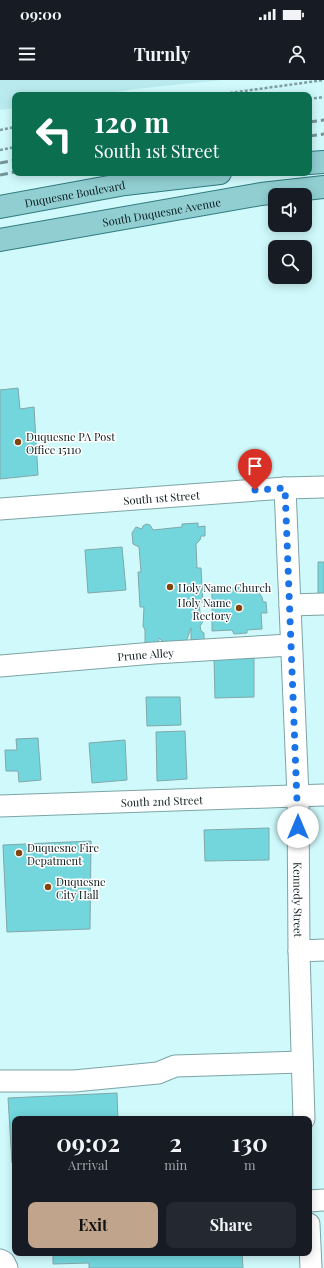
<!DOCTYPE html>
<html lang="en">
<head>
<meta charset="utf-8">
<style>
	:root { --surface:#171b24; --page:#242831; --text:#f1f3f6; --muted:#9ea1a6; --accent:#c0a48c }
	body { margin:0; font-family:"Playfair Display",serif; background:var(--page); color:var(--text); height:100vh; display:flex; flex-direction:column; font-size:15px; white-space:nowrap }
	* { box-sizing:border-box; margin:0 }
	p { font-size:13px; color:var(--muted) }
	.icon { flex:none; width:22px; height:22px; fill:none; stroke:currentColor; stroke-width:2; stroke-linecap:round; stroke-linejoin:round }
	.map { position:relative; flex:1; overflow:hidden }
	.sheet { position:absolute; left:12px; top:1036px; width:300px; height:140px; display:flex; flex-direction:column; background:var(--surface); border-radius:8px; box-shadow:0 2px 10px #0003 }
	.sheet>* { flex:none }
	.guide { position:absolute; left:12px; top:12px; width:300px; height:84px; border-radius:8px; box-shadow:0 2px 10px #0003; background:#0b6e4f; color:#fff; overflow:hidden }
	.fabs { position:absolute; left:268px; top:108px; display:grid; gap:8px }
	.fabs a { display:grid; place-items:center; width:44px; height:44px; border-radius:8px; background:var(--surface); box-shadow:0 2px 10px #0003; font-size:20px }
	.pin { position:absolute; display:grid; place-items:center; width:34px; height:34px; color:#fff; margin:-41px -17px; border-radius:50% 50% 50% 0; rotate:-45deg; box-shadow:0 0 4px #0007 }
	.pin .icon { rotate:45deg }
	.me { position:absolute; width:44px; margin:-22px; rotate:0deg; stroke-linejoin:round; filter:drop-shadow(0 0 3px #0008) }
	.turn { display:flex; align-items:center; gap:14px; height:84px; padding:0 16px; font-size:18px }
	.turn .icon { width:52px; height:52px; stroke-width:2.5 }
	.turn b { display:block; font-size:28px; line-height:34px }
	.eta { display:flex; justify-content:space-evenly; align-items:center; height:68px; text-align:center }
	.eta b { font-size:24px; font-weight:700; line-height:28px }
	.cta { display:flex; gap:8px; margin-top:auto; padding:8px 16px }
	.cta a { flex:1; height:46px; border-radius:8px; background:var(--accent); color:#111; font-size:16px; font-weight:700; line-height:46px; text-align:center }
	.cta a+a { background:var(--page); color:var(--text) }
	.status { display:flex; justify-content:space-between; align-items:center; height:28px; padding:0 20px; background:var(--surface); direction:ltr }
	.status svg { height:11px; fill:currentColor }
	header { display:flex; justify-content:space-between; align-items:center; height:52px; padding:0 16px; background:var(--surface); font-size:18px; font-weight:700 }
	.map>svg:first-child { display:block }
</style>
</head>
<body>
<div class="status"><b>09:00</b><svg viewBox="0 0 49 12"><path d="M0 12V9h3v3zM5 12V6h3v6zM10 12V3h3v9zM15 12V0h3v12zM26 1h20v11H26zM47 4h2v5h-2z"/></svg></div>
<header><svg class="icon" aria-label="menu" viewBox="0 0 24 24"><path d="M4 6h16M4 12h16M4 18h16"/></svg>Turnly<svg class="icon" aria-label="person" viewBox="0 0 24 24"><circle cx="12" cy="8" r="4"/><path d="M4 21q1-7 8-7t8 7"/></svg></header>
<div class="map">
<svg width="324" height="1188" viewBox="0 0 324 1188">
	<rect width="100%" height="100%" fill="#cff9fb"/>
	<path fill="#b9ebee" d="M0 0H222L135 9 96 15H15V28L0 30Z"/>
	<path fill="#72d6dc" stroke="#81a8aa" d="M18 308 20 329 34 327 38 395 0 399V310Z
		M198 443V447L205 446V456H201L200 460 196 464 197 488H201L203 522H199L200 533 203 536 204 540 200 546 201 551 204 553V560L191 563V548L186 562 167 565 159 558 158 567H145V550L143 546 144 527H140L138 492H141L139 467 133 464 132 453 136 447 142 449 143 446 146 444 150 445 153 450 182 447V444Z
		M122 467 126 510 88 513 85 470Z
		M318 482H324V517H318Z
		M246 507V511H256L259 513 262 517 263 522H266L267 533H261L262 549 247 550V553L234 554 232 550 212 551V510Z
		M254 578V617L215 618 214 579Z
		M146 617H180L181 645 147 646Z
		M185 651 187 699 157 701 156 652Z
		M38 658 41 700 19 702 18 691H6L5 670H17L16 659Z
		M125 660 127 700 92 703 89 663Z
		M269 748V780L205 781 204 750Z
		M91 761 90 849 7 852 3 765Z
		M117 1013 118 1039H15V1082L12 1083 8 1018Z
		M53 1173H242L243 1188H89V1183L53 1184Z"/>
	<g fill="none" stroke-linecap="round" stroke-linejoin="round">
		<defs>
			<g id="minor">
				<path id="s1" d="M285 408 298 716 299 871 304 1039"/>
				<path id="s2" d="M0 429 285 408 324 407"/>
				<path d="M290 525 324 524"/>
				<path id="s3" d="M0 586 154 573 290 565"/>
				<path id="s4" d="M0 726 324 715"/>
				<path d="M299 871 324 870"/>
				<path d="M0 1001H74L158 993 175 986 302 982"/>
				<path d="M309 1121 324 1120"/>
				<path d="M309 1144 311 1188"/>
				<path d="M0 1180 4 1182 7 1188"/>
			</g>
			<g id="major">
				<path d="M309 83 324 82"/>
				<path id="s5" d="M0 127 125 104 220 93"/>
				<path id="s6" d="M0 160 261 114 324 107"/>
			</g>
		</defs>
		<use href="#minor" stroke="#7da4a6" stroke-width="23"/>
		<use href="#major" stroke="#317a7e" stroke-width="24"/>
		<path stroke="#7f9ea0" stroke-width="2.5" stroke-dasharray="3 2" stroke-linecap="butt" d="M215 15 324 0
			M309 19 324 17
			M0 50 15 47
			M0 70 15 67"/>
		<use href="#minor" stroke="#fff" stroke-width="21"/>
		<use href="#major" stroke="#90ced2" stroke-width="22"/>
		<path stroke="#769496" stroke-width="3" stroke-dasharray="8 4" stroke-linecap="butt" d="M309 42 324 40
			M309 56 324 54
			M0 83 15 80
			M0 95 15 92"/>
	</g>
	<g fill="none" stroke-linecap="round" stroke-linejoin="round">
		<path stroke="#1a73e8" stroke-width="7" stroke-dasharray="0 12.6" d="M255 410 285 408 298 747"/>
	</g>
	<g fill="#83430b" stroke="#fff" stroke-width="1.5">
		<circle cx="18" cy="362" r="4"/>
		<circle cx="170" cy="507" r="4"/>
		<circle cx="239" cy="528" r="4"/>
		<circle cx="19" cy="773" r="4"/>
		<circle cx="48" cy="807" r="4"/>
	</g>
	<g text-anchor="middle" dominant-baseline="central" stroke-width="3" stroke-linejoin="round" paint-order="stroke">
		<g font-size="11" fill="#0a191a" stroke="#fff">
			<text stroke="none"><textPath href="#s5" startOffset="76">Duquesne Boulevard</textPath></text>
			<text stroke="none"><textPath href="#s6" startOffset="164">South Duquesne Avenue</textPath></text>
			<text stroke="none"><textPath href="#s2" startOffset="162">South 1st Street</textPath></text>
			<text stroke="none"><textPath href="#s3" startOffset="146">Prune Alley</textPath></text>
			<text stroke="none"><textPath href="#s4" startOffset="162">South 2nd Street</textPath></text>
			<text stroke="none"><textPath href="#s1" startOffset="412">Kennedy Street</textPath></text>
		</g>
		<g font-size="11" fill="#0a191a" stroke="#fff" text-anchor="start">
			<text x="26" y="356">Duquesne PA Post<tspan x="26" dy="13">Office 15110</tspan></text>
			<text x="178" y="507">Holy Name Church</text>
			<text x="231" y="522" text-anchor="end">Holy Name<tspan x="231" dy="13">Rectory</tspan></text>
			<text x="27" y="767">Duquesne Fire<tspan x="27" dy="13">Depatment</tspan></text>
			<text x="56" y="801">Duquesne<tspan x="56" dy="13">City Hall</tspan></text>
		</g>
	</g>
</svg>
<div class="fabs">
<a><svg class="icon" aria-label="sound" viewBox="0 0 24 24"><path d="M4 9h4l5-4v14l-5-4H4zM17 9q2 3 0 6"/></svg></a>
<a><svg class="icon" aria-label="search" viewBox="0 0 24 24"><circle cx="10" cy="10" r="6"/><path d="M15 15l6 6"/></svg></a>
</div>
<div class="pin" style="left:255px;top:410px;background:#d93025"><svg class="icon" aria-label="arrive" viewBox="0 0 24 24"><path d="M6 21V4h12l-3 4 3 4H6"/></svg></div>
<svg class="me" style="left:298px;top:747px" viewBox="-20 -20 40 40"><circle r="19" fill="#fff"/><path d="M0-13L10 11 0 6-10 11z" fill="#1a73e8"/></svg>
<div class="guide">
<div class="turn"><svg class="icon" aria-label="left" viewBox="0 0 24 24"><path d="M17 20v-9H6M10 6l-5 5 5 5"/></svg><div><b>120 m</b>South 1st Street</div></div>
</div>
<section class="sheet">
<div class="eta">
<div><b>09:02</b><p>Arrival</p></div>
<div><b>2</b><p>min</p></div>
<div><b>130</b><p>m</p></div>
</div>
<div class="cta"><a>Exit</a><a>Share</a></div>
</section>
</div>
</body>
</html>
